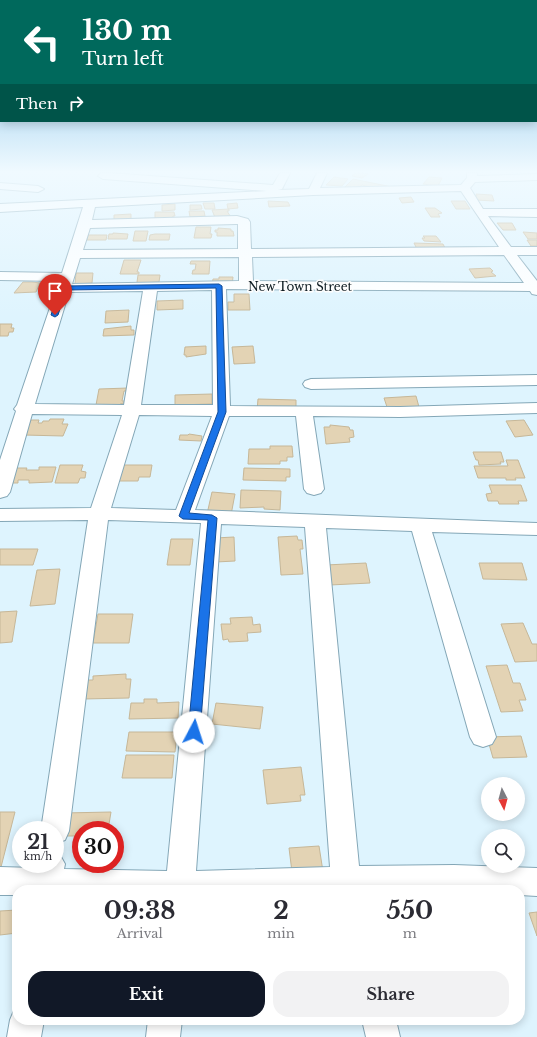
<!DOCTYPE html>
<html lang="en">
<head>
<meta charset="utf-8">
<style>
	:root { --surface:#fff; --page:#f2f2f3; --text:#2b2b33; --muted:#7c7c81; --accent:#111827 }
	body { margin:0; font-family:"Libre Baskerville",serif; background:var(--page); color:var(--text); height:100vh; display:flex; flex-direction:column; font-size:15px; white-space:nowrap }
	* { box-sizing:border-box; margin:0 }
	p { font-size:13px; color:var(--muted) }
	.icon { flex:none; width:22px; height:22px; fill:none; stroke:currentColor; stroke-width:2; stroke-linecap:round; stroke-linejoin:round }
	.map { position:relative; flex:1; overflow:hidden }
	.panel { position:absolute; left:12px; top:885px; width:513px; height:140px; display:flex; flex-direction:column; background:var(--surface); border-radius:16px; box-shadow:0 2px 10px #0003 }
	.panel>* { flex:none }
	.top-card { position:absolute; left:0px; top:0px; width:537px; height:122px; box-shadow:0 2px 10px #0003; background:#00695c; color:#fff; overflow:hidden }
	.needle { width:26px; rotate:174deg }
	.buttons { position:absolute; left:481px; top:777px; display:grid; gap:8px }
	.buttons a { display:grid; place-items:center; width:44px; height:44px; border-radius:50%; background:var(--surface); box-shadow:0 2px 10px #0003; font-size:20px }
	.speed { position:absolute; left:12px; top:821px; display:flex; gap:8px; font-size:20px; font-weight:700; text-align:center }
	.speed>* { display:grid; place-content:center; width:52px; height:52px; border-radius:50%; background:var(--surface); box-shadow:0 2px 10px #0003; line-height:1 }
	.speed small { font-size:10px; font-weight:400 }
	.speed .limit { border:6px solid #d22; background:#fff; color:#111 }
	.pin { position:absolute; display:grid; place-items:center; width:34px; height:34px; color:#fff; margin:-41px -17px; border-radius:50% 50% 50% 0; rotate:-45deg; box-shadow:0 0 4px #0007 }
	.pin .icon { rotate:45deg }
	.me { position:absolute; width:44px; margin:-22px; rotate:5deg; stroke-linejoin:round; filter:drop-shadow(0 0 3px #0008) }
	.turn { display:flex; align-items:center; gap:14px; height:84px; padding:0 16px; font-size:18px }
	.turn .icon { width:52px; height:52px; stroke-width:2.5 }
	.turn b { display:block; font-size:28px; line-height:34px }
	.then { display:flex; align-items:center; height:38px; padding:0 16px; background:#0003; gap:8px; font-size:15px }
	.eta { display:flex; justify-content:space-evenly; align-items:center; height:68px; text-align:center }
	.eta b { font-size:24px; font-weight:700; line-height:28px }
	.action { display:flex; gap:8px; margin-top:auto; padding:8px 16px }
	.action a { flex:1; height:46px; border-radius:16px; background:var(--accent); color:#fff; font-size:16px; font-weight:700; line-height:46px; text-align:center }
	.action a+a { background:var(--page); color:var(--text) }
	.map>svg:first-child { display:block }
</style>
</head>
<body>
<div class="map">
<svg width="537" height="1037" viewBox="0 0 537 1037">
	<rect width="100%" height="100%" fill="#def4fe"/>
	<path fill="#e3d3b4" stroke="#c6b798" d="M355 173H364L368 174 362 178 352 176Z
		M334 177 348 179 342 186 326 185Z
		M429 177 442 178 438 186 423 184Z
		M353 179 392 187 374 188 362 185 356 189 345 187Z
		M476 194 492 195 494 201 476 200 475 196H477Z
		M411 197 414 202 402 203 399 198Z
		M268 201 288 202 290 206 269 207Z
		M451 201H465L470 209H456Z
		M203 203H214L215 209H205Z
		M237 203 238 208 228 209 227 204Z
		M175 204V210L162 211V205Z
		M190 205H201L202 209 190 210Z
		M425 208H435L442 213 438 214 440 217H431Z
		M229 209V211H227L232 219 216 220 212 210Z
		M189 211H204L205 216 190 217Z
		M155 212H174L175 216H173V220L155 221Z
		M131 214V219L114 221V215Z
		M497 223H512L516 230H503Z
		M196 227H211L210 234H212L211 238H194Z
		M218 228 231 229V231H233L234 236H217V232H215V230H218Z
		M135 231H148L146 241H133Z
		M523 232 537 233V239H528Z
		M113 233 128 234 127 239H108L109 234H113Z
		M155 234H170L169 240H149L150 235Z
		M88 235H107L106 240H87Z
		M423 236H436L441 242 424 241 422 238H425Z
		M527 240H537V246H531Z
		M414 243 443 244 446 250 418 251Z
		M124 260H141L137 272H139V274H120Z
		M191 261H210L209 274H192L193 270H195L196 264H190Z
		M490 268 493 271 491 272 496 276 475 278 469 269Z
		M76 273H93L92 283 75 284Z
		M138 275H160L159 282 140 283 137 282Z
		M219 277H233L232 286 212 285 213 279H219Z
		M23 282H32L40 283 36 292 14 293Z
		M234 294H249L250 310H228V302H234Z
		M183 300V309L157 310V301Z
		M129 310 128 322 105 323 106 311Z
		M0 324H12L11 328H14L13 332H9L8 336H0Z
		M131 326V330H134V335L103 336 104 329Z
		M206 346V354L186 357V355H184L185 347Z
		M253 346 255 363 234 364 232 347Z
		M128 388V391H124L122 401H125L124 403 120 404 119 407 96 405 99 389Z
		M212 394V404L175 405V395Z
		M416 396 419 407 388 410 384 398Z
		M258 399 296 400V408L257 411Z
		M50 419H64L62 424H68L63 436 24 435 31 420H39L38 423H42L43 421H49Z
		M524 420 533 435 515 437 506 421Z
		M330 425 349 427 350 430H353L354 437 349 438 350 442 326 444 324 427H330Z
		M189 434 202 436 201 441 179 440 180 435H188Z
		M270 446H292L293 457H287V461H280V464H248L249 449H270Z
		M473 452H501L504 462H500L501 464 479 465 478 460H476Z
		M506 460H518L525 478H515L516 480H506V478H478L474 466H508Z
		M60 465H83L81 471 86 472 85 478H80L78 483H55Z
		M122 465H152L150 477H139L138 481H117Z
		M39 467H56L52 482 29 483V480H18V483H10L13 468H27L26 470H39Z
		M244 468 290 469V477H286V481L243 480Z
		M489 485H521L527 501H518L519 504H499L498 501H488L486 494 492 493Z
		M241 490 281 491 280 510 264 509V507L240 508Z
		M212 492 235 494 231 515 207 514Z
		M297 536 298 540H302L303 549H300L303 574 281 575 278 537Z
		M234 537 235 561 216 562 215 538Z
		M171 539H193L190 565H167Z
		M0 549H38L33 565H0Z
		M366 563 370 583 330 585 326 565Z
		M479 563H522L527 580 483 579Z
		M60 569 55 604 30 606 37 570Z
		M17 611 12 642 0 643V612Z
		M98 614H133L129 643H93Z
		M252 617 253 625 260 624 261 632 247 633 248 641 229 642 228 639 223 640 221 624H231L230 618Z
		M523 623 532 644H537V661L515 662 501 624Z
		M507 665 513 683H520L526 700H519L523 711 501 712 486 666Z
		M126 674V679H131L129 698 83 699 86 680H93V676Z
		M144 699H157V703L179 702 178 718 129 719 131 703H144Z
		M216 703 263 707 260 729 212 724Z
		M129 732H177L175 752 126 751Z
		M521 736 527 757 493 758 487 737Z
		M126 755H174L172 778H122Z
		M301 767 305 795H300L301 801 267 804 263 770Z
		M0 812H15L0 871Z
		M111 812 108 830H81V836H59L63 813Z
		M319 846 324 878 293 880 289 848Z
		M17 910V933L0 935V911Z
		M537 912V936L529 913Z"/>
	<g fill="none" stroke-linecap="round" stroke-linejoin="round">
		<defs>
			<path id="minor" d="M109 173 273 185 280 173H290L282 189 278 190 309 189 317 173H327L320 188 461 185 467 178V173H477V176L537 174V180L475 182 470 188 483 209H537V217L488 216 511 247H537V255H517L537 281V295L532 294 530 291 226 289 230 406 400 407 537 403V413L400 417 313 416 324 489 321 493 314 495 307 493 304 489 296 416H229L195 510 537 523V535L432 532 496 737 492 744 483 747 474 744 470 737 412 531 326 528 359 866 454 865 537 868V896L520 895V890H17V895H0V867L35 868V864H55V852L60 855 65 864 64 869 167 871 201 523 108 520 69 831 65 840 55 844V830H41L88 520 0 521V509L91 508 122 415 32 414 10 492 7 496 0 498V460L16 411 14 409 17 405 59 281 0 280V272L62 273 83 207 0 212V204L267 191 103 179 98 176 101 173ZM461 191 499 247 251 249 250 222 248 219 237 216 92 220 95 207 313 195ZM236 224H238V249L83 250 90 228ZM504 255 524 283 253 281 252 257ZM239 257V281L72 284 80 258ZM212 290 213 405H141L157 291ZM143 291 124 405 35 404 69 292ZM139 415 212 416 176 510 111 508ZM221 524 305 527 330 867 196 871Z
				M0 183 38 186 44 189 38 192 0 189Z
				M537 375V385L311 389 305 387 303 384 305 381 311 379Z
				M17 1007V1020H44L41 1037H7L10 1020 15 1008Z
				M148 1020H182L180 1037H146Z
				M362 1020H396L400 1037H366Z"/>
		</defs>
		<use href="#minor" stroke="#84a7b7" stroke-width="2"/>
		<use href="#minor" fill="#fff" fill-rule="evenodd"/>
	</g>
	<linearGradient id="sky" x2="0" y2="1"><stop stop-color="#6bb5e4"/><stop offset="0.54" stop-color="#f0faff"/><stop offset="1" stop-color="#f0faff" stop-opacity="0"/></linearGradient>
	<rect width="537" height="318" fill="url(#sky)"/>
	<path fill="#1a73e8" stroke="#114b97" d="M219 284 222 286 226 412 189 513 212 515 217 518 200 732 198 735 194 737 190 735 188 732 208 520 183 519 179 516 218 412 216 288 66 290 58 315 55 317 51 315 60 288 64 286Z"/>
	<g text-anchor="middle" dominant-baseline="central" stroke-width="3" stroke-linejoin="round" paint-order="stroke">
		<g font-size="12" fill="#0f1d23" stroke="#fdfdfd">
			<text x="300" y="286">New Town Street</text>
		</g>
	</g>
</svg>
<div class="buttons">
<a><svg class="needle" viewBox="-14 -14 28 28"><path d="M0-13l5 13h-10z" fill="#e53935"/><path d="M0 13l5-13h-10z" fill="#7c7c81"/></svg></a>
<a><svg class="icon" aria-label="search" viewBox="0 0 24 24"><circle cx="10" cy="10" r="6"/><path d="M15 15l6 6"/></svg></a>
</div>
<div class="speed"><div>21<small>km/h</small></div><div class="limit">30</div></div>
<div class="pin" style="left:55px;top:315px;background:#d93025"><svg class="icon" aria-label="arrive" viewBox="0 0 24 24"><path d="M6 21V4h12l-3 4 3 4H6"/></svg></div>
<svg class="me" style="left:194px;top:732px" viewBox="-20 -20 40 40"><circle r="19" fill="#fff"/><path d="M0-13L10 11 0 6-10 11z" fill="#1a73e8"/></svg>
<div class="top-card">
<div class="turn"><svg class="icon" aria-label="left" viewBox="0 0 24 24"><path d="M17 20v-9H6M10 6l-5 5 5 5"/></svg><div><b>130 m</b>Turn left</div></div>
<div class="then">Then<svg class="icon" aria-label="right" viewBox="0 0 24 24"><path d="M7 20v-9h11M14 6l5 5-5 5"/></svg></div>
</div>
<section class="panel">
<div class="eta">
<div><b>09:38</b><p>Arrival</p></div>
<div><b>2</b><p>min</p></div>
<div><b>550</b><p>m</p></div>
</div>
<div class="action"><a>Exit</a><a>Share</a></div>
</section>
</div>
</body>
</html>
